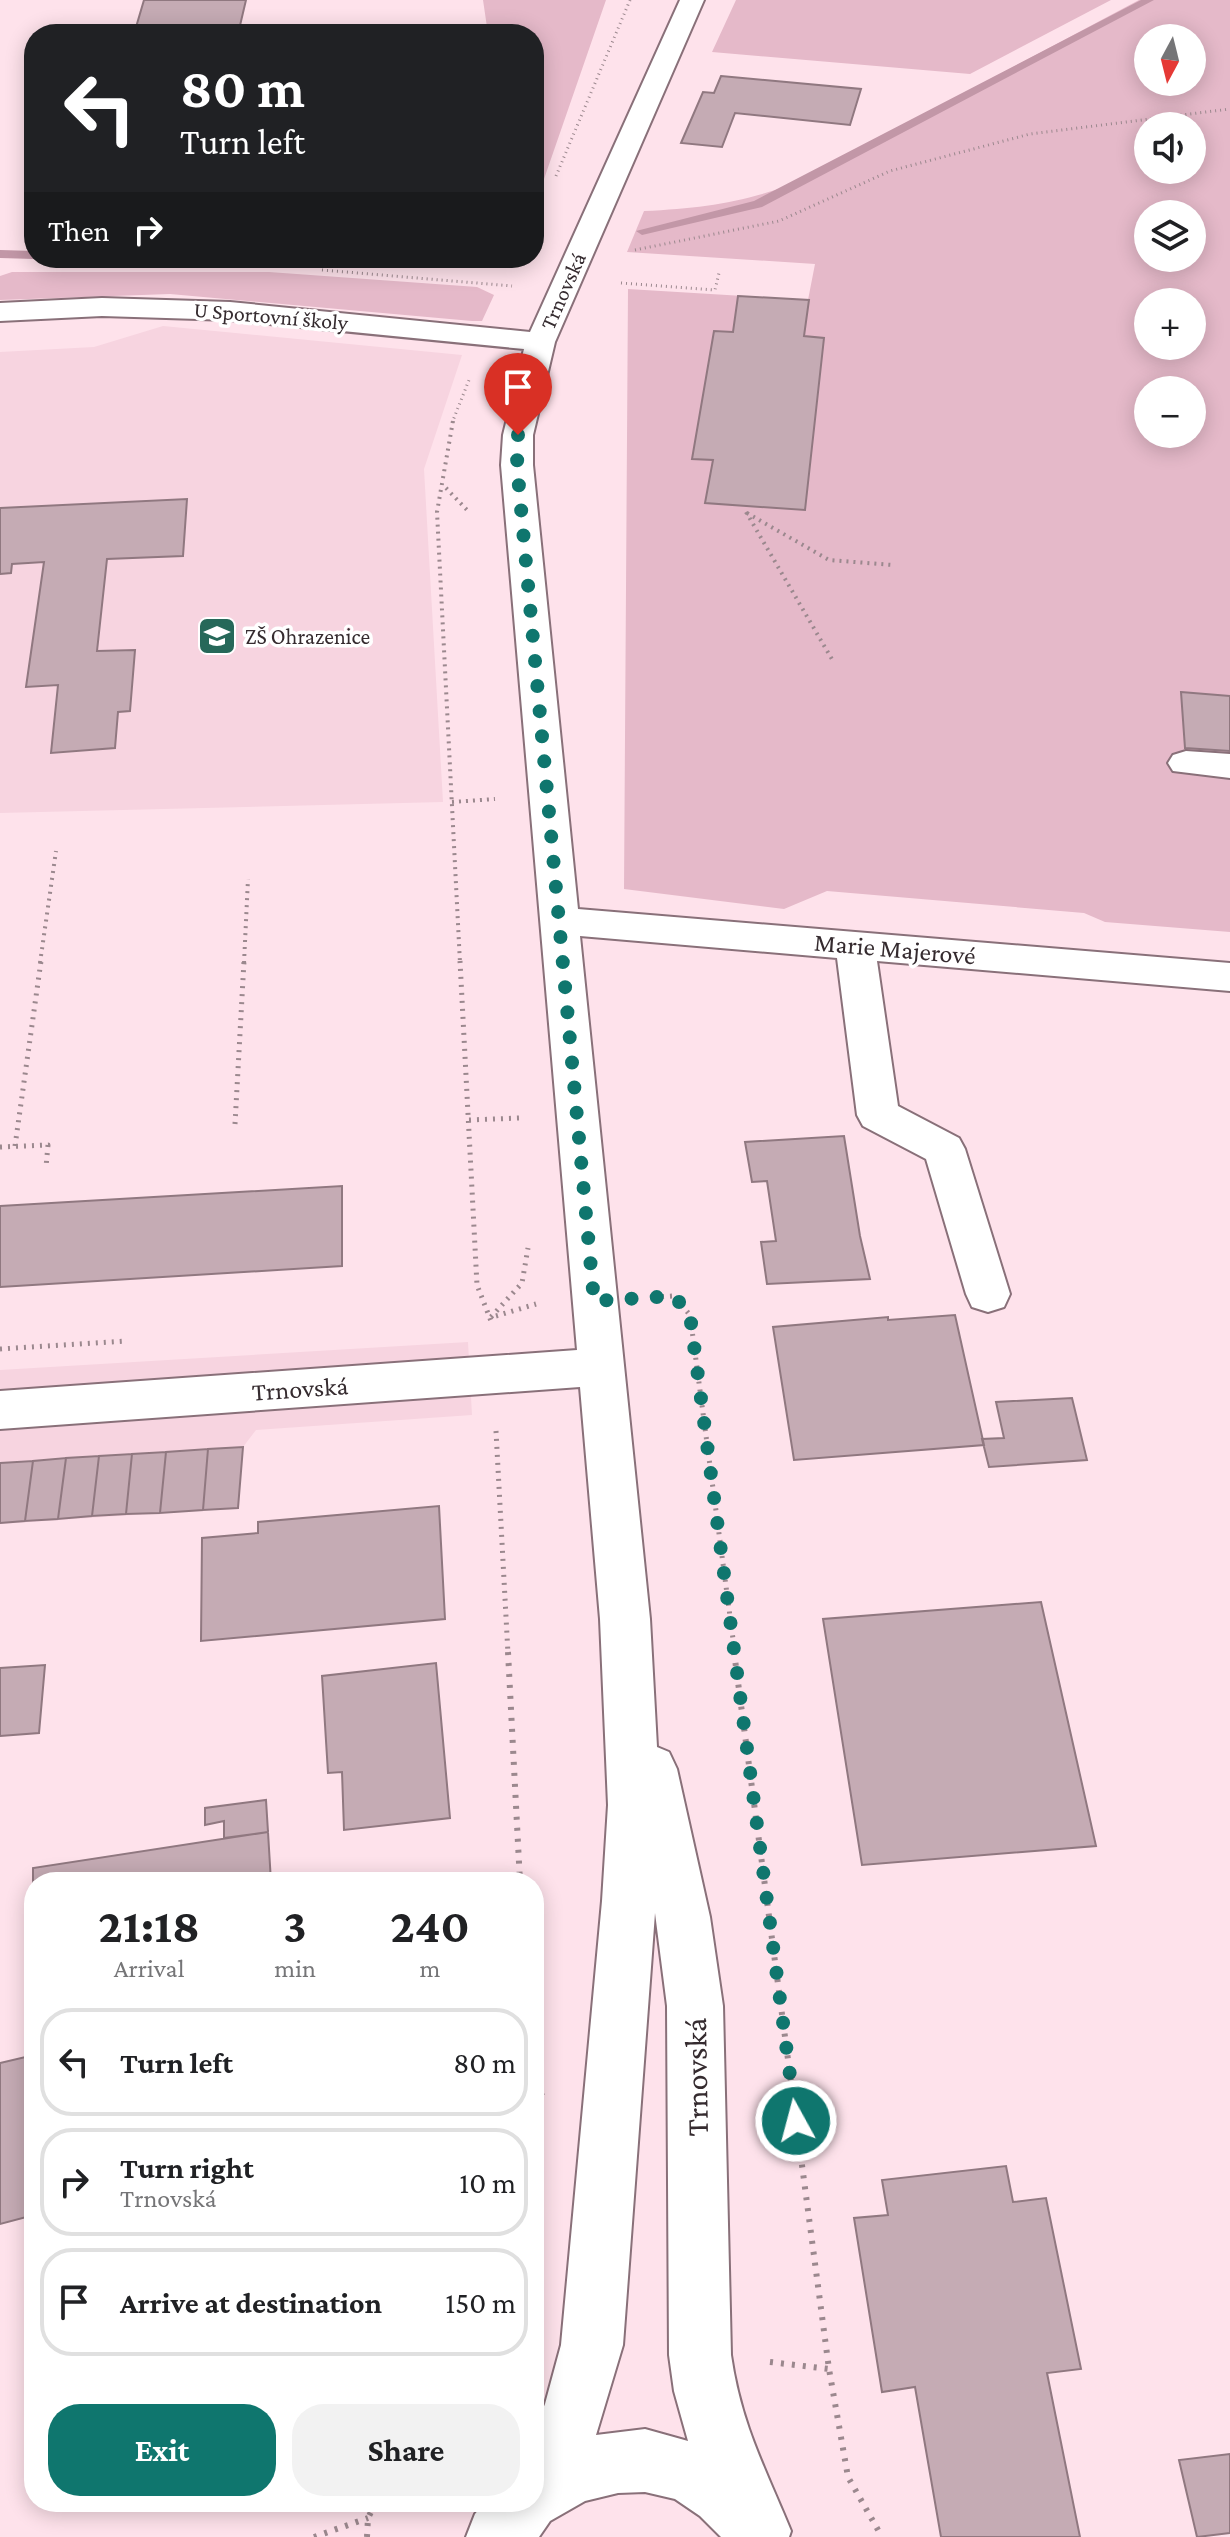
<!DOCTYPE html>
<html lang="en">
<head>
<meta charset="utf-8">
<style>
	:root { --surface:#fff; --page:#f2f2f2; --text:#202124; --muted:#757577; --line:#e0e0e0; --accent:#0f766e }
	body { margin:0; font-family:"Crimson Pro",serif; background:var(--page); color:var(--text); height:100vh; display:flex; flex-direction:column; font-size:30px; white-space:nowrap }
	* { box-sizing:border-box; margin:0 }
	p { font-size:26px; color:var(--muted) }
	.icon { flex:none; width:44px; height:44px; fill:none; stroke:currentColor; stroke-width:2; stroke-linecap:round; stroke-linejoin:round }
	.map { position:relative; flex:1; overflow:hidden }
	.sheet { position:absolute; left:24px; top:1872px; width:520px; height:640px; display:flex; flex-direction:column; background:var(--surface); border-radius:32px; box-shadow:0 4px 20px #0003 }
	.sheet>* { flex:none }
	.guide { position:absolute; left:24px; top:24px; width:520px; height:244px; border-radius:32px; box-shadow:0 4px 20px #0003; background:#202124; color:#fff; overflow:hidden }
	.needle { width:52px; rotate:187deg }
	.fabs { position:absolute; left:1134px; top:24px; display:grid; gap:16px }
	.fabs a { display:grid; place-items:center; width:72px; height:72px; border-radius:50%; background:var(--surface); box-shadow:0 4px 20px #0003; font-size:40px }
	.pin { position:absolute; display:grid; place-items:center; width:68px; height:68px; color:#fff; margin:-82px -34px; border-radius:50% 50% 50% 0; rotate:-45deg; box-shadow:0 0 8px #0007 }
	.pin .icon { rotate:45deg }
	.me { position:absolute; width:88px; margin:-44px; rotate:353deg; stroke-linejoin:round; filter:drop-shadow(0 0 6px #0008) }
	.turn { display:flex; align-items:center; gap:28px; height:168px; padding:0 24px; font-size:36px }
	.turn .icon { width:104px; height:104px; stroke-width:2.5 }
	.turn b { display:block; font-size:56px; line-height:68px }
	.then { display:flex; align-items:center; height:76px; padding:0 24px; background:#0003; gap:16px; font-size:30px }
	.eta { display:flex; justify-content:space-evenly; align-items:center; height:136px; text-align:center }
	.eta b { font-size:48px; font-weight:700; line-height:56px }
	.cta { display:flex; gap:16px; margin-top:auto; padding:16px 24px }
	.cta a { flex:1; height:92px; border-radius:32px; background:var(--accent); color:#fff; font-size:32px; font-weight:700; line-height:92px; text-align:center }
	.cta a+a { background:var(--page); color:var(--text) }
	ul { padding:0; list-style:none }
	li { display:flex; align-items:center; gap:24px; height:108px; margin:0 16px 12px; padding:0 8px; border:4px solid var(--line); border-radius:32px }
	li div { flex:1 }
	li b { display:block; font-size:30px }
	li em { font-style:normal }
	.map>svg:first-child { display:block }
</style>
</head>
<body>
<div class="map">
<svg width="1230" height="2537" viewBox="0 0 1230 2537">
	<rect width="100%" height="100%" fill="#fee2eb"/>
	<path fill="#f7d4e0" d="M163 326 462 355 424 469 443 802 0 813V352L94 347Z
		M468 1342 472 1415 256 1430 243 1447 238 1508 0 1524V1370Z"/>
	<path fill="#e5b9c9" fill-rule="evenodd" d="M483 0H606L535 205 534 34H488Z
		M736 0H1111L970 74 712 52Z
		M1139 0H1230V932L1105 922 1084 913 827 891 784 909 624 889 628 289 808 300 815 264 627 252 644 211C703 208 740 203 796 183ZM1148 38H1192V82H1148ZM1148 126H1192V170H1148ZM1148 214H1192V258H1148ZM1148 302H1192V346H1148ZM1148 390H1192V434H1148Z
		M12 272H269L477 287 494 295 482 321H472L170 294 0 300V276Z"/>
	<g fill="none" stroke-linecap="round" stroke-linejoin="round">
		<path fill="#c297a7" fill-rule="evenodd" d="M1141 0H1154L762 207 642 235 636 231 754 201Z
			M0 250 34 251V258H37L34 259 0 258Z"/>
	</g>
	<path fill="#c5abb4" stroke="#907880" stroke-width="2" d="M144 0H246L238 34H134Z
		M721 76 861 89 850 125 735 113 722 147 681 143 703 92 714 93Z
		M738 296 809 300 804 336 824 338 805 510 705 503 713 460 692 459 714 331 733 332Z
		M187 499 183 556 107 559 97 651 135 650 130 711 118 712 115 748 51 753 58 685 26 687 44 562 12 564 11 573 0 574V508Z
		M1181 692 1230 696V751L1185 748Z
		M844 1136 860 1236 870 1279 767 1284 761 1242 776 1241 767 1181 752 1182 745 1142Z
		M342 1186V1266L0 1287V1206Z
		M955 1315 984 1445 794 1460 773 1327 888 1317V1320Z
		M1072 1398 1087 1460 989 1467 982 1439 1004 1438 996 1402Z
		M243 1447 238 1508 203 1510 208 1449Z
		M208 1449 203 1510 160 1513 166 1452Z
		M166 1452 160 1513 126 1514 132 1454Z
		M132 1454 126 1514 92 1516 99 1456Z
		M99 1456 92 1516 58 1519 66 1458Z
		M66 1458 58 1519 25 1521 33 1461Z
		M33 1461 25 1521 0 1523V1463Z
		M439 1506 445 1619 201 1641 202 1538 258 1533V1522Z
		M1041 1602 1096 1846 862 1865 823 1619Z
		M436 1663 450 1818 344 1830 342 1772 328 1773 322 1676Z
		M45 1665 39 1733 0 1736V1668Z
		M266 1800 268 1832 224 1838V1821L205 1825V1808Z
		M268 1832 271 1882H34L33 1959V1868Z
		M34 2055V2215L0 2224V2063Z
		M1006 2166 1013 2202 1046 2198 1081 2369 1047 2373 1080 2537H941L915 2387 882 2392 854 2218 888 2215 882 2180Z
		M1230 2454V2533L1197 2537 1179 2460Z"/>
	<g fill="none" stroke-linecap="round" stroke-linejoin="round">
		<defs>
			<path id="minor" d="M680 0H704L555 342 533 435V465L578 909 1230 963V991L877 961 898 1106 959 1138 965 1149 1010 1294 1004 1307 988 1312 972 1307 966 1294 926 1159 863 1126 857 1115 837 958 580 936 650 1619 657 1747 669 1752 677 1769 710 1917 723 2006 731 2355C741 2424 765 2468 791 2531L789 2537H721L700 2516 675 2499 645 2492 618 2493 585 2501 550 2521 539 2537H466L475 2514 485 2502H534V2430L545 2404 561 2345 602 1901 608 1805 600 1619 580 1387 0 1429V1391L577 1350 501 465 503 435 524 349 230 320 102 316 0 321V303L102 298 230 302 530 332ZM655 1913 667 2006 669 2355 674 2391 688 2441 645 2429 596 2435 623 2345Z
				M1186 751 1230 754V778L1173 771 1168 763 1173 755Z"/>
		</defs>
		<use href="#minor" stroke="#897079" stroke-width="4"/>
		<path stroke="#9b888e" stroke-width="3" stroke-dasharray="1 4" stroke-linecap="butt" d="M556 176 630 0
			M635 250 779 221 890 171 1030 134 1230 109
			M322 270 512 286
			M621 283 715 290 719 273
			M452 423 469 380"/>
		<path stroke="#9b888e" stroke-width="4" stroke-dasharray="2 5" stroke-linecap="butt" d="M453 421 437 512 460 963
			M446 488 467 510
			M746 512 833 661
			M747 513 829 560 893 565
			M452 802 495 799
			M40 963 56 851
			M244 963 248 879"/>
		<path stroke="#9b888e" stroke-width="5" stroke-dasharray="2 6" stroke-linecap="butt" d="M460 961 477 1285 491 1321
			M469 1120 520 1118
			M235 1124 244 961
			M15 1146 41 961
			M0 1147 48 1145 46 1167
			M654 1297 674 1296 690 1315 735 1654
			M496 1316 536 1304
			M491 1317 522 1283 528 1248
			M0 1349 127 1341
			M496 1431 508 1654"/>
		<path stroke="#9b888e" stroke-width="6" stroke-dasharray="3 8" stroke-linecap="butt" d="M508 1652 520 1882
			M734 1652 829 2369 848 2477 882 2537
			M534 2085 547 2102
			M770 2362 829 2369
			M314 2537 368 2518
			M367 2537 368 2518 376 2502"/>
		<use href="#minor" fill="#fff" fill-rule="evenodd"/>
	</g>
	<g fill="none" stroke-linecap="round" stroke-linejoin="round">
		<path stroke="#0f766e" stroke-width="14" stroke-dasharray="0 25.2" d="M518 435 517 465 594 1301 674 1296 690 1315 796 2121"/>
	</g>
	<defs>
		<symbol id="school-square" viewBox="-11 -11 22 22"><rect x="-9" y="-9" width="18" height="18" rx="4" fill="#266859" stroke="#fff"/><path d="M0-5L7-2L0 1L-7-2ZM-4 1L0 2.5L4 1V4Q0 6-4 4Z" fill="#fff"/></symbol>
	</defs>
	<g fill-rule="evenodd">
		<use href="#school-square" x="195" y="614" width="44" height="44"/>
	</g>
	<g text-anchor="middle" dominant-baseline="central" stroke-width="7" stroke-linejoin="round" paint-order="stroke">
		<g font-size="22" fill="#352b2f" stroke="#fff">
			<text transform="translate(563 291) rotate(-66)">Trnovská</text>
			<text transform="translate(271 316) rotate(5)">U Sportovní školy</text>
		</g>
		<g font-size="22" fill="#352b2f" stroke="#fff" text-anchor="start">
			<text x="245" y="636">ZŠ Ohrazenice</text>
		</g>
		<g font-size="26" fill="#352b2f" stroke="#fff">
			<text transform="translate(895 949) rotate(5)">Marie Majerové</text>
			<text transform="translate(300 1389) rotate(-4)">Trnovská</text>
		</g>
		<g font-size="32" fill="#352b2f" stroke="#fff">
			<text transform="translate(696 2077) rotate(-91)">Trnovská</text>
		</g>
	</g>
</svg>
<div class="fabs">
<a><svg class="needle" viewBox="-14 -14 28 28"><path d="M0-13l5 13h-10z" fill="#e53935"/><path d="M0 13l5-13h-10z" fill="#757577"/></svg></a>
<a><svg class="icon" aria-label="sound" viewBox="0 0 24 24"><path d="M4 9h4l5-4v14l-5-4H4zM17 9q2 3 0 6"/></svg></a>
<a><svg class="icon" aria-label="layers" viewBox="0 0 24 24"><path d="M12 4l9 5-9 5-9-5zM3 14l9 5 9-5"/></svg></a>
<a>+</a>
<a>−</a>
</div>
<div class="pin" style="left:518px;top:435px;background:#d93025"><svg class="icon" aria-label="arrive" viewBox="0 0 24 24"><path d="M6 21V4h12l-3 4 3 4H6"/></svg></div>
<svg class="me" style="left:796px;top:2121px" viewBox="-20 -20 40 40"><circle r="17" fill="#0f766e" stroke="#fff" stroke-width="3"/><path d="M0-11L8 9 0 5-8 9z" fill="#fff"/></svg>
<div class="guide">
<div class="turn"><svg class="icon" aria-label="left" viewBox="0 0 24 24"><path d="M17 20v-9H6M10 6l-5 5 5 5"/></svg><div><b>80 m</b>Turn left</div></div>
<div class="then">Then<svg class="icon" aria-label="right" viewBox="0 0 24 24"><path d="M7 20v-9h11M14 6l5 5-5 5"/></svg></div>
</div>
<section class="sheet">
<div class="eta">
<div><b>21:18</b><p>Arrival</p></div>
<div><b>3</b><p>min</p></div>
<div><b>240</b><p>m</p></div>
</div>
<ul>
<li><svg class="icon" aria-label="left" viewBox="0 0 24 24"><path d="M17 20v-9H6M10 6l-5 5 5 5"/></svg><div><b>Turn left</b></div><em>80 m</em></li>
<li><svg class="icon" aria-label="right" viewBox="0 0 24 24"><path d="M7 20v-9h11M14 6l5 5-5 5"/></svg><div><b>Turn right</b><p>Trnovská</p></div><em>10 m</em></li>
<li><svg class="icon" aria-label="arrive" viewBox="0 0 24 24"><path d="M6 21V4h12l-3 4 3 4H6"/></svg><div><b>Arrive at destination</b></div><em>150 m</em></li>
</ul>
<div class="cta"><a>Exit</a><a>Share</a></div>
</section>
</div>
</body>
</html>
